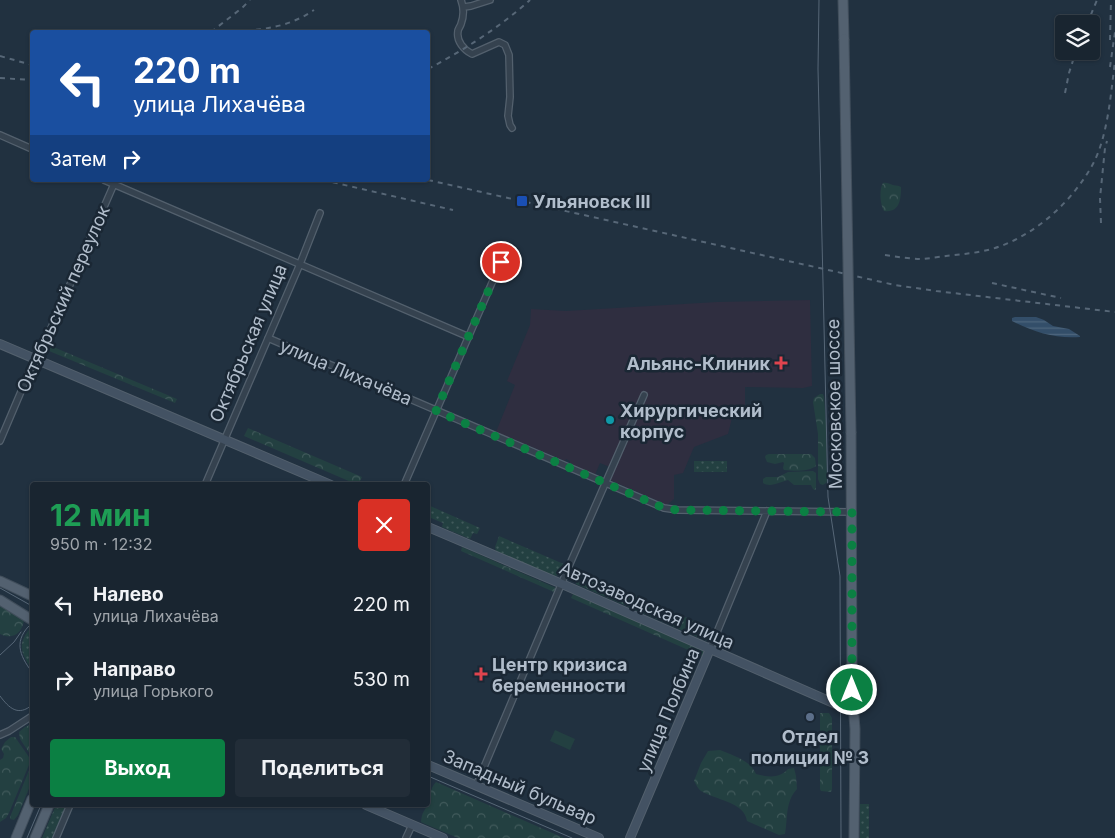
<!DOCTYPE html>
<html lang="ru">
<head>
<meta charset="utf-8">
<style>
	:root { --surface:#192530; --page:#222d38; --text:#f1f3f6; --muted:#9fa5ab; --line:#37424c; --accent:#0b8043 }
	body { margin:0; font-family:Inter,sans-serif; background:var(--page); color:var(--text); height:100vh; display:flex; flex-direction:column; font-size:19px; white-space:nowrap }
	* { box-sizing:border-box; margin:0 }
	p { font-size:16px; color:var(--muted) }
	.icon { flex:none; width:28px; height:28px; fill:none; stroke:currentColor; stroke-width:2; stroke-linecap:round; stroke-linejoin:round }
	.map { position:relative; flex:1; overflow:hidden }
	.panel { position:absolute; left:30px; top:482px; width:400px; height:325px; display:flex; flex-direction:column; background:var(--surface); border-radius:5px; box-shadow:0 1px 4px #0004,0 0 0 1px var(--line) }
	.panel>* { flex:none }
	.top-card { position:absolute; left:30px; top:30px; width:400px; height:152px; border-radius:5px; box-shadow:0 1px 4px #0004,0 0 0 1px var(--line); background:#1a4fa0; color:#fff; overflow:hidden }
	.tools { position:absolute; left:1055px; top:15px; display:grid; gap:10px }
	.tools a { display:grid; place-items:center; width:45px; height:45px; border-radius:5px; background:var(--surface); box-shadow:0 1px 4px #0004,0 0 0 1px var(--line); font-size:25px }
	.pin { position:absolute; display:grid; place-items:center; width:42px; height:42px; color:#fff; margin:-21px; border:2px solid #fff; border-radius:50%; box-shadow:0 1px 5px #0007 }
	.me { position:absolute; width:55px; margin:-28px; rotate:0deg; stroke-linejoin:round; filter:drop-shadow(0 0 4px #0008) }
	.turn { display:flex; align-items:center; gap:18px; height:105px; padding:0 20px; font-size:22px }
	.turn .icon { width:65px; height:65px; stroke-width:2.5 }
	.turn b { display:block; font-size:35px; line-height:42px }
	.then { display:flex; align-items:center; height:48px; padding:0 20px; background:#0003; gap:10px; font-size:19px }
	.round { display:grid; place-items:center; flex:none; width:52px; height:52px; border-radius:5px; background:var(--page) }
	.summary { display:flex; align-items:center; justify-content:space-between; height:85px; padding:0 20px }
	h1 { font-size:30px; font-weight:700; line-height:38px; color:#1e9e55 }
	.button { display:flex; gap:10px; margin-top:auto; padding:10px 20px }
	.button a { flex:1; height:58px; border-radius:5px; background:var(--accent); color:#fff; font-size:20px; font-weight:700; line-height:58px; text-align:center }
	.button a+a { background:var(--page); color:var(--text) }
	ul { padding:0; list-style:none }
	li { display:flex; align-items:center; gap:15px; height:75px; padding:0 20px }
	li div { flex:1 }
	li b { display:block; font-size:19px }
	li em { font-style:normal }
	.map>svg:first-child { display:block }
</style>
</head>
<body>
<div class="map">
<svg width="1115" height="838" viewBox="0 0 1115 838">
	<defs>
		<pattern id="grass-dots" width="8" height="8" patternUnits="userSpaceOnUse" patternTransform="scale(1.25)"><rect width="8" height="8" fill="#234041"/><path d="M2 2h.1M6 6h.1" fill="none" stroke="#415a5b" stroke-width="1.8" stroke-linecap="round"/></pattern>
		<pattern id="forest-crowns" width="20" height="18" patternUnits="userSpaceOnUse" patternTransform="scale(1.25)"><rect width="20" height="18" fill="#234041"/><path d="M2 6a3 3 0 1 1 6 0M12 15a3 3 0 1 1 6 0" fill="none" stroke="#415a5b"/></pattern>
		<pattern id="water-rules" width="6" height="5" patternUnits="userSpaceOnUse" patternTransform="scale(1.25)"><rect width="6" height="5" fill="#334e69"/><path d="M0 2.5h6" fill="none" stroke="#4e667d"/></pattern>
	</defs>
	<rect width="100%" height="100%" fill="#213140"/>
	<path fill="#2f2e40" d="M810 300 812 386 803 388 745 387V417L732 418 728 434 694 447 683 473 674 475V499L667 505 610 480 614 469 612 468 600 463 595 475 569 464 570 461 566 459 565 461 496 432 515 385 507 381 530 325 531 309 566 311 717 302Z"/>
	<path fill="url(#grass-dots)" d="M694 461H727V472H694Z
		M428 505 480 528 477 534 473 533 470 539 442 527 443 523 431 518Z
		M499 536 566 565 564 571 559 575 554 576 496 551 495 547Z
		M575 569 717 631C714 637 712 643 704 640L576 584V582L573 581Z
		M32 626V669C20 653 17 643 32 626Z
		M860 804H869V838H860Z
		M56 805H66L52 838H42Z"/>
	<path fill="url(#forest-crowns)" d="M883 183C887 182 889 184 893 185 896 186 898 185 901 187 901 199 900 213 884 211 880 204 879 189 883 183Z
		M51 346 177 399 175 403 49 351Z
		M820 394H823L824 397 826 423 827 481 826 483 823 485 820 484 818 479V434L813 402 814 398Z
		M248 428 362 477 358 485 244 436Z
		M769 454H811L815 458 816 466C808 472 794 471 784 470L783 468 784 463 783 462 775 464 767 462 765 457 766 455Z
		M813 471 816 473V489L815 490 813 489 811 485H794L788 480C779 482 771 488 763 483V479L766 477H778L788 472Z
		M462 547 556 588 554 592 461 551Z
		M573 594 706 652 704 657 571 598Z
		M0 604 22 617 24 620C22 634 12 640 0 634Z
		M820 713H829L832 718V789L831 792 821 791 820 789Z
		M32 724V757L20 739 19 732 25 727Z
		M11 737H15L31 760 9 813 6 818 0 822V760L3 758 4 754 1 749 5 742Z
		M720 750C734 756 750 760 756 774 768 777 779 779 788 769L794 768 796 776 797 789C785 802 788 818 785 834L779 835 747 821C745 802 715 800 701 791 698 789 696 784 694 781L701 763 708 751Z
		M32 763V781L18 815 14 820 10 819V817Z
		M436 782 564 838H458L423 823 421 822C422 813 423 813 427 806 431 798 429 789 436 782Z"/>
	<path fill="#234041" d="M555 730 575 739 570 750 550 741Z"/>
	<path fill="url(#water-rules)" d="M1015 317H1036L1044 320 1053 326 1069 329 1080 336V337C1056 339 1033 332 1012 321V318Z"/>
	<g fill="none" stroke-linecap="round" stroke-linejoin="round">
		<defs>
			<path id="street" d="M461 0C464 8 464 16 461 24 460 27 458 29 458 31 456 41 464 50 472 54L499 42 505 45 509 55 510 97 508 116 510 125 512 128
				M464 7 471 6 490 0
				M0 135 32 149
				M104 180 469 337
				M268 338 664 508 678 510 852 512
				M0 441 31 368 37 360 114 184
				M205 485 300 264 320 213
				M404 485 501 262
				M710 649 767 511
				M0 735 9 731 32 716
				M476 786 569 566 644 395
				M56 838 70 805
				M406 838 412 825"/>
			<path id="secondary" d="M0 344 331 485
				M428 527 562 584 854 712
				M428 765 599 838
				M366 805 443 838
				M630 838 710 649"/>
			<path id="primary" d="M843 0 844 39
				M851 433 852 690 855 729 854 838
				M0 581 32 596
				M0 600 32 620
				M16 838 32 799
				M35 838 49 805"/>
		</defs>
		<use href="#street" stroke="#53606d" stroke-width="8"/>
		<use href="#secondary" stroke="#53606d" stroke-width="10"/>
		<use href="#primary" stroke="#414e5b" stroke-width="11"/>
		<use href="#street" stroke="#35424f" stroke-width="5.5"/>
		<use href="#secondary" stroke="#435263" stroke-width="8"/>
		<use href="#primary" stroke="#536170" stroke-width="9"/>
		<path stroke="#576777" stroke-width="1" d="M819 0 818 69 828 497 840 576 841 838
			M0 588 32 606
			M32 623C13 640 19 655 32 672
			M0 655 14 642 21 632
			M0 696C9 708 18 717 32 705
			M428 776 572 838
			M27 838 41 805"/>
		<path stroke="#576777" stroke-width="2" stroke-dasharray="5 5" stroke-linecap="butt" d="M1087 24 1097 0
			M211 32 242 8 250 0
			M236 32C266 29 289 27 314 10
			M1110 40 1111 0
			M0 56 32 65
			M1110 67 1115 32
			M428 69C464 50 500 27 530 0
			M0 78 32 80
			M1065 93 1069 73 1076 51
			M323 180 453 210
			M428 180 895 285 936 291 1115 312
			M1101 223 1100 198 1105 148 1107 141
			M885 255C898 257 911 259 923 259 931 258 939 257 946 256 963 254 979 253 995 248 1036 235 1074 200 1094 162 1108 134 1111 92 1115 61
			M992 283 1061 298"/>
		<defs>
			<path id="primary-bridge" d="M844 39 851 433"/>
		</defs>
		<use href="#primary-bridge" stroke="#414e5b" stroke-width="11" stroke-linecap="butt"/>
		<use href="#primary-bridge" stroke="#536170" stroke-width="9"/>
	</g>
	<g fill="none" stroke-linecap="round" stroke-linejoin="round">
		<path stroke="#0b8043" stroke-width="9" stroke-dasharray="0 16.2" d="M501 262 436 411 664 508 677 510 852 512V690"/>
	</g>
	<rect fill="#1a4fb4" stroke="#1a2734" stroke-width="2" x="516" y="195" width="12" height="12" rx="2.5"/>
	<g fill="#e0444e" stroke="#1a2734" stroke-width="2">
		<path d="M778.5 355.5h5v5h5v5h-5v5h-5v-5h-5v-5h5z"/>
		<path d="M478.5 666.5h5v5h5v5h-5v5h-5v-5h-5v-5h5z"/>
	</g>
	<circle fill="#0f9aa8" stroke="#1a2734" stroke-width="2" cx="610" cy="420" r="5"/>
	<circle fill="#5c6f8a" stroke="#1a2734" stroke-width="2" cx="810" cy="717" r="5"/>
	<g text-anchor="middle" dominant-baseline="central" stroke-width="5" stroke-linejoin="round" paint-order="stroke">
		<g font-size="18" font-weight="bold" fill="#b1bdcb" stroke="#1a2734" text-anchor="start">
			<text x="533" y="201">Ульяновск III</text>
			<text x="770" y="363" text-anchor="end">Альянс-Клиник</text>
			<text x="620" y="410">Хирургический<tspan x="620" dy="21">корпус</tspan></text>
			<text x="492" y="664">Центр кризиса<tspan x="492" dy="21">беременности</tspan></text>
			<text x="810" y="736" text-anchor="middle">Отдел<tspan x="810" dy="21">полиции № 3</tspan></text>
		</g>
		<g font-size="18" fill="#b1bdcb" stroke="#1a2734">
			<text transform="translate(63 299) rotate(-66)">Октябрьский переулок</text>
			<text transform="translate(248 343) rotate(-67)">Октябрьская улица</text>
			<text transform="translate(346 372) rotate(23)">улица Лихачёва</text>
			<text transform="translate(834 404) rotate(-91)">Московское шоссе</text>
			<text transform="translate(647 605) rotate(24)">Автозаводская улица</text>
			<text transform="translate(668 710) rotate(-67)">улица Полбина</text>
			<text transform="translate(520 787) rotate(23)">Западный бульвар</text>
		</g>
	</g>
</svg>
<div class="tools">
<a><svg class="icon" aria-label="layers" viewBox="0 0 24 24"><path d="M12 4l9 5-9 5-9-5zM3 14l9 5 9-5"/></svg></a>
</div>
<div class="pin" style="left:501px;top:262px;background:#d93025"><svg class="icon" aria-label="arrive" viewBox="0 0 24 24"><path d="M6 21V4h12l-3 4 3 4H6"/></svg></div>
<svg class="me" style="left:852px;top:690px" viewBox="-20 -20 40 40"><circle r="17" fill="#0b8043" stroke="#fff" stroke-width="3"/><path d="M0-11L8 9 0 5-8 9z" fill="#fff"/></svg>
<div class="top-card">
<div class="turn"><svg class="icon" aria-label="left" viewBox="0 0 24 24"><path d="M17 20v-9H6M10 6l-5 5 5 5"/></svg><div><b>220 m</b>улица Лихачёва</div></div>
<div class="then">Затем<svg class="icon" aria-label="right" viewBox="0 0 24 24"><path d="M7 20v-9h11M14 6l5 5-5 5"/></svg></div>
</div>
<section class="panel">
<div class="summary"><div><h1>12 мин</h1><p>950 m · 12:32</p></div><a class="round" style="background:#d93025;color:#fff"><svg class="icon" aria-label="close" viewBox="0 0 24 24"><path d="M6 6l12 12M18 6L6 18"/></svg></a></div>
<ul>
<li><svg class="icon" aria-label="left" viewBox="0 0 24 24"><path d="M17 20v-9H6M10 6l-5 5 5 5"/></svg><div><b>Налево</b><p>улица Лихачёва</p></div><em>220 m</em></li>
<li><svg class="icon" aria-label="right" viewBox="0 0 24 24"><path d="M7 20v-9h11M14 6l5 5-5 5"/></svg><div><b>Направо</b><p>улица Горького</p></div><em>530 m</em></li>
</ul>
<div class="button"><a>Выход</a><a>Поделиться</a></div>
</section>
</div>
</body>
</html>
